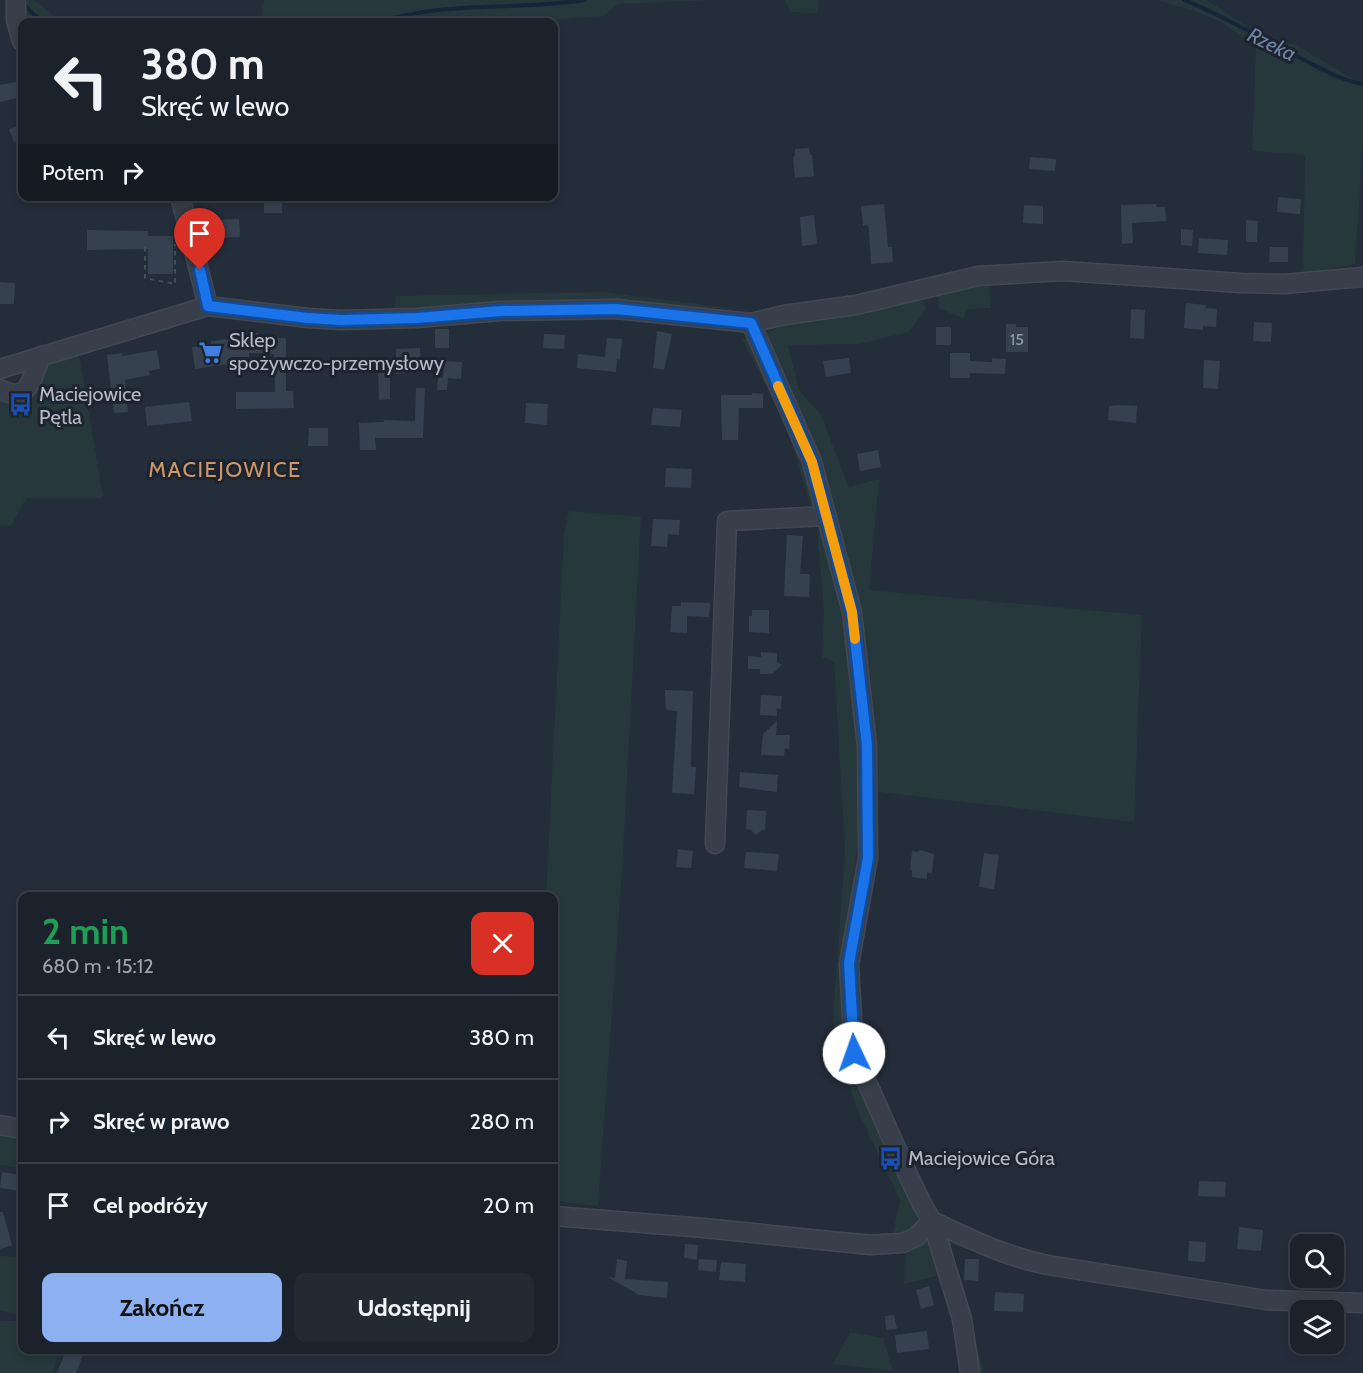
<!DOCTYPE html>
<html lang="pl">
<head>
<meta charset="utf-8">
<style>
	:root { --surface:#1b222c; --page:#242a34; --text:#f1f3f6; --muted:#a0a4a9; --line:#393f48; --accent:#8db0f1 }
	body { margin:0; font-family:Cabin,sans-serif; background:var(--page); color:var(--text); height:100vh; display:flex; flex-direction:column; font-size:22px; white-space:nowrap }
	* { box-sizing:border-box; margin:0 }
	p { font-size:20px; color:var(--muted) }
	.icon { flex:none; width:33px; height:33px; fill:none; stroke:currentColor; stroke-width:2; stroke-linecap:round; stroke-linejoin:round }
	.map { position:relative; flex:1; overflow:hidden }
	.drawer { position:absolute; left:18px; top:892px; width:540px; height:462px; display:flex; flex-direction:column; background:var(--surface); border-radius:12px; box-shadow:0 3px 9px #0003,0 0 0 2px var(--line) }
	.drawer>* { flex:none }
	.banner { position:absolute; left:18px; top:18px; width:540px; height:183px; border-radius:12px; box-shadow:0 3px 9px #0003,0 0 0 2px var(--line); background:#1b222c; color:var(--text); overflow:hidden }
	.tools { position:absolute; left:1290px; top:1234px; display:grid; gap:12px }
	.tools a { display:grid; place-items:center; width:54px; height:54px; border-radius:12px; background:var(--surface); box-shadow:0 3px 9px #0003,0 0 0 2px var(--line); font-size:30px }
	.pin { position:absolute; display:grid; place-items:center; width:51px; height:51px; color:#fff; margin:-62px -26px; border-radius:50% 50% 50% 0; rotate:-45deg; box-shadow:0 0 6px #0007 }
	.pin .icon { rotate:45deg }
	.me { position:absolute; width:66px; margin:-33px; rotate:357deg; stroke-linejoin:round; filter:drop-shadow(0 0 4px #0008) }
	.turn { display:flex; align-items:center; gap:21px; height:126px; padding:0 24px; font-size:27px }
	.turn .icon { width:78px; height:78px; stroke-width:2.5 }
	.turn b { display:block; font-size:42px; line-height:51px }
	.then { display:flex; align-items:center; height:57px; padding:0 24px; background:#0003; gap:12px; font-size:22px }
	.round { display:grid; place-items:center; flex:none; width:63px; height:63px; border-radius:12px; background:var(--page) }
	.overview { display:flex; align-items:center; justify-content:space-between; height:102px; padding:0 24px }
	h1 { font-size:36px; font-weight:700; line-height:45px; color:#1e9e55 }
	.primary-button { display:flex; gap:12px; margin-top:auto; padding:12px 24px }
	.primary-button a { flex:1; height:69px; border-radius:12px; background:var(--accent); color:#111; font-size:24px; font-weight:700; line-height:69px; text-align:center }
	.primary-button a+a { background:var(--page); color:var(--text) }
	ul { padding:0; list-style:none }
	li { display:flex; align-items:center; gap:18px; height:84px; padding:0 24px; border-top:2px solid var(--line) }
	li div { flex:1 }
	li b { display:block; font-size:22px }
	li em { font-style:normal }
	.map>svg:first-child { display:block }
</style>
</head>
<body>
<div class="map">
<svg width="1363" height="1373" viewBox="0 0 1363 1373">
	<rect width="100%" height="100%" fill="#242d3a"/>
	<path fill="#26383b" d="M25 0H34L61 22H23Z
		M264 0H714L618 4 604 16 533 21 260 22Z
		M785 0H819L818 13 791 12Z
		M1156 0H1207L1258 34 1296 45 1361 84 1363 76V140L1355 264 1303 274 1305 155 1252 151 1256 48 1223 23 1195 11Z
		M989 282 991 308 967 309 964 319 939 308 938 294Z
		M604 292 752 311 672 305 614 304 394 311 396 296Z
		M923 300 926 309 909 332 859 344 788 345 799 390 821 415 849 487 879 479 869 590 1142 615 1134 822 872 791 871 736 795 403 767 333 800 317Z
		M742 338 750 339 805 461 819 510 812 511 788 430Z
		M79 355 103 498H26L11 526H0V398C27 418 36 386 44 367Z
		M569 511 641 517 622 872 598 1206 554 1201V897H546L564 533Z
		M824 528 847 637 857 740 859 824 842 1005 888 1146 884 1148 894 1168H897L919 1216 916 1229 896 1238 791 1231 893 1233 900 1200 860 1116 841 1064 833 1020 845 850 834 662 822 657 824 610 817 529Z
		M0 1132 22 1135V1168L1 1165 0 1169Z
		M929 1234 940 1275 904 1284 907 1248Z
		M948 1237 1046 1271 1045 1276 951 1244 984 1373H975L944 1243Z
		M0 1256 22 1257V1314L0 1311Z
		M0 1321H22V1350H59L53 1373H0Z
		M850 1332 883 1338 893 1371 833 1364Z"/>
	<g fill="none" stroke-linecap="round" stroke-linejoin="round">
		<path stroke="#182437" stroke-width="4" d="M1184 0C1225 16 1267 42 1308 62 1326 71 1343 81 1363 84
			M22 2 33 14 43 22
			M379 22C450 0 514 11 585 0"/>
	</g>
	<path fill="#364150" d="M16 82 20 97 0 102V85Z
		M22 125V139L14 142 9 129Z
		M809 148 810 155H812L814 176 795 178 793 157 795 156V149Z
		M1030 157 1056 159 1055 171 1029 169Z
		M264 196H282V213H264Z
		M1278 197 1301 199 1300 214 1277 212Z
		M884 204 888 247H892L893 262 871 264 869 232 868 225 863 226 861 206Z
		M1156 204 1157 207H1165L1166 221 1132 223 1133 243 1122 244 1121 205Z
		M1024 205 1043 206V224L1023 223Z
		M814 215 817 244 802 246 800 217Z
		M239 219 240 237 212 238V220Z
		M1246 220 1258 221 1257 242H1246Z
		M1181 229 1193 230 1192 246 1181 245Z
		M87 230 148 231V236H173V274H148V249L87 250Z
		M1199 238 1228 240 1227 255 1198 253Z
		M1270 247H1288V262H1269Z
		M0 282 15 283 14 304H0Z
		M1186 303 1206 305V308L1217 309 1216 327 1203 326V330L1184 328Z
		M1131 309 1145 310 1144 339 1130 338Z
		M1254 322 1272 323 1271 342 1253 341Z
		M1006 324H1016V327H1028V352H1006Z
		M936 327H951V345H936Z
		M435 329H449V348H435Z
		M657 331 672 334 664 370 653 368Z
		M227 333H259V339L286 338V391H293L294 408 236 409V392H275L274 354 249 353V357H236V363L195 369 192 347 211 345V341L227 339Z
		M544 334 565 335 564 349 543 348Z
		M607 338 622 339 620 360 617 359 616 372 577 368 578 354 605 357Z
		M420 348 421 368H407V373L396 374V349Z
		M157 350 160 369 149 371 150 375 125 380 128 412 114 413 107 355 122 353V356Z
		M950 353H970V361L992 362V358L1006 359 1005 374 970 373V378H950Z
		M849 358 851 373 826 377 823 361Z
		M1204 360 1220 361 1218 389 1203 388Z
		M444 361 462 362 461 379 448 378 447 390H437L438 378H447H443Z
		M378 373H390V399L379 400Z
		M416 388H425L423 438H375L376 450H360L359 423 384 422V420L415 421Z
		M752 393 763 394V408H739L738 440H722L721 395H752Z
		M189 402 192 421 147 426 145 407Z
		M526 403 548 404 547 425 525 423Z
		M1117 405 1137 406 1136 423 1108 420 1109 406Z
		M653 408 682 410 680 427 651 425Z
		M309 428H328V446H308Z
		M878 450 881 467 860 471 857 454Z
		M666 468 692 469 691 488 665 487Z
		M653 519 680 520 679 535 668 534 667 547 651 546Z
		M787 535 803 536 800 574H810L809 597 784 596Z
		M681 602 710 603 709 617 687 616V633L670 632 672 606H681Z
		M752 610H769V633L749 632V616H752Z
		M761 652 777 653V662L782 665 772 674H760V669H748V656L761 657Z
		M665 690 693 691 691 767H696L694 794 672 793 677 711 666 710Z
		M761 695 782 696 781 709 777 708V716L760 715Z
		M777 721 776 735H790L789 749 785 748 784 756 761 755 763 734Z
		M740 772 778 775 777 792 739 787Z
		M747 810 766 811 765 830H762L756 835 751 830 746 829Z
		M678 849 693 851 691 868 676 867Z
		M920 850 934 854 932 873 927 872V879L912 877V870H910L912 851 918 852Z
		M746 852 779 854 777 871 744 868Z
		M984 853 999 855 994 889 979 887Z
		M2 1172 22 1175V1191L0 1188Z
		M1199 1181 1226 1182 1225 1197 1198 1196Z
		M0 1212H3L12 1245 0 1249Z
		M1239 1227 1263 1230 1261 1251 1237 1249Z
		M1189 1241 1206 1242 1205 1262 1188 1261Z
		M685 1244 698 1245 697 1260 684 1258Z
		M617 1259 627 1261 625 1279 668 1282 667 1298 639 1295 608 1277 615 1278Z
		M699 1259 717 1260 716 1272 698 1270Z
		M965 1259H979L978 1281 964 1280Z
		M721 1262 746 1264 745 1282 719 1280Z
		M929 1286 934 1305 921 1309 916 1290Z
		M995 1292 1024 1294 1023 1312 994 1311Z
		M894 1315 897 1329 886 1330 885 1316Z
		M927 1331 929 1349 897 1353 895 1335Z
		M66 1350H85L76 1373H57Z"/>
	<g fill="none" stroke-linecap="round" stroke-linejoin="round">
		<defs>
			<path id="minor" d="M16 0V20L22 41
				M180 196 208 306
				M751 323 812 462 852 612 867 746 868 858 849 964 854 1053 908 1175 922 1204 932 1221 962 1319 970 1373
				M0 369 208 306 308 318 341 320 417 318 501 311 616 309 751 323 784 315 856 305 978 276 1063 271 1241 283 1284 284 1363 277
				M0 389C30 405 31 377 41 356
				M715 844 727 521 826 516
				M0 1125 22 1129
				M554 1216 704 1228 870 1245 903 1243 916 1237 932 1221C970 1239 1007 1257 1048 1265L1266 1300 1363 1303"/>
		</defs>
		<use href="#minor" stroke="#414853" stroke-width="21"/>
		<path stroke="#3f5153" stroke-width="2" stroke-dasharray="4.5 4.5" stroke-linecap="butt" d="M145 247V278L175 284V244"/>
		<use href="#minor" stroke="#383f4a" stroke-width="18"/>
	</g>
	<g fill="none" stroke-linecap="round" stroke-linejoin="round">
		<defs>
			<path id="route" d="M200 270 208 306 308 318 341 320 417 318 501 311 616 309 751 323 812 462 852 612 867 746 868 858 849 963 854 1053"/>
		</defs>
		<use href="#route" stroke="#114b97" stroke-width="15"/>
		<use href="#route" stroke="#1a73e8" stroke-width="10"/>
		<path stroke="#f59e0b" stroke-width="10" d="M778 386 812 462 852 612 855 639"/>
	</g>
	<defs>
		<symbol id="supermarket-bare" viewBox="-9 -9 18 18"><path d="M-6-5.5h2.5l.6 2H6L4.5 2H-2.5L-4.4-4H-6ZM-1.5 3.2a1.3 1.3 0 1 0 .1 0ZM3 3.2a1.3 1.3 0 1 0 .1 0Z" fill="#3f7fe0" stroke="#1d242f" stroke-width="2.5" paint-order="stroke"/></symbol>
		<symbol id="bus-bare" viewBox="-9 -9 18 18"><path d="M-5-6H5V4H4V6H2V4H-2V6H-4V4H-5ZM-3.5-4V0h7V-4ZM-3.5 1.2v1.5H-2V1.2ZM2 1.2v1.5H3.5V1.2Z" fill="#1a4fb4" stroke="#1d242f" stroke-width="2.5" paint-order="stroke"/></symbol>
	</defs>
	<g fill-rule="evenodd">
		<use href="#supermarket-bare" x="194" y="336" width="33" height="33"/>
		<use href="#bus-bare" x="4" y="388" width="33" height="33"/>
		<use href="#bus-bare" x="874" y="1142" width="33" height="33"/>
	</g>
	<g text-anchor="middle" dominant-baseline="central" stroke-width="6" stroke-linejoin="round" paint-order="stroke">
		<g font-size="16" fill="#929aa7">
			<text x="1017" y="339">15</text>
		</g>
		<g font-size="20" fill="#b3bac6" stroke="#1d242f" text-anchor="start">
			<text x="229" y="340">Sklep<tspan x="229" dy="23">spożywczo-przemysłowy</tspan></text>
			<text x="39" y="394">Maciejowice<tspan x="39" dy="23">Pętla</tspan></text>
			<text x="908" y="1158">Maciejowice Góra</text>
		</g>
		<g font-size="21" font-style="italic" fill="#6e83a3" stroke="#1d242f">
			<text transform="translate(1272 44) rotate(26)">Rzeka</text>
		</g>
		<g font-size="22" letter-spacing="1.5" fill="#cd9767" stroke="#1d242f">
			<text x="225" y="469">MACIEJOWICE</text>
		</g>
	</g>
</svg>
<div class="tools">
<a><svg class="icon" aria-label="search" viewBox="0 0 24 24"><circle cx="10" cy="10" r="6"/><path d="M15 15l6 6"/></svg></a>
<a><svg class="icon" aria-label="layers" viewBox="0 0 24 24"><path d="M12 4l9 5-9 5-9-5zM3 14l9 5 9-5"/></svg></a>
</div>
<div class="pin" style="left:200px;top:270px;background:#d93025"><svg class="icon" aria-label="arrive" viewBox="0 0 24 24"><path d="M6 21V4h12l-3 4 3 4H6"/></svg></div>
<svg class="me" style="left:854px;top:1053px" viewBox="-20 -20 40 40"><circle r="19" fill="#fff"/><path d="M0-13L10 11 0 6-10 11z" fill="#1a73e8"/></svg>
<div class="banner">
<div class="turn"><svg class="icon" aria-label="left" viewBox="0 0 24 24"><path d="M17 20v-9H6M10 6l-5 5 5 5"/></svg><div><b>380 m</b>Skręć w lewo</div></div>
<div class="then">Potem<svg class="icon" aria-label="right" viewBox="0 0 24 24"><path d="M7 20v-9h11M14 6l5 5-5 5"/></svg></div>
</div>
<section class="drawer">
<div class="overview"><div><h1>2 min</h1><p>680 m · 15:12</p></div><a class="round" style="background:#d93025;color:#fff"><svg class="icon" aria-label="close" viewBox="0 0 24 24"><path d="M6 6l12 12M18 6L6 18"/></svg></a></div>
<ul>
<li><svg class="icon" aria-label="left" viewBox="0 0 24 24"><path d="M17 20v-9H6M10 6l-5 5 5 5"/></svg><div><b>Skręć w lewo</b></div><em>380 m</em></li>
<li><svg class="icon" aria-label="right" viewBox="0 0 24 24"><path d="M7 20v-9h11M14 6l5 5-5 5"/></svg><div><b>Skręć w prawo</b></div><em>280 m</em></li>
<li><svg class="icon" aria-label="arrive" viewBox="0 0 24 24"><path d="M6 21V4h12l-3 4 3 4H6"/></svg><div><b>Cel podróży</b></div><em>20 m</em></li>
</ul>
<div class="primary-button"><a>Zakończ</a><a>Udostępnij</a></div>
</section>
</div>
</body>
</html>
